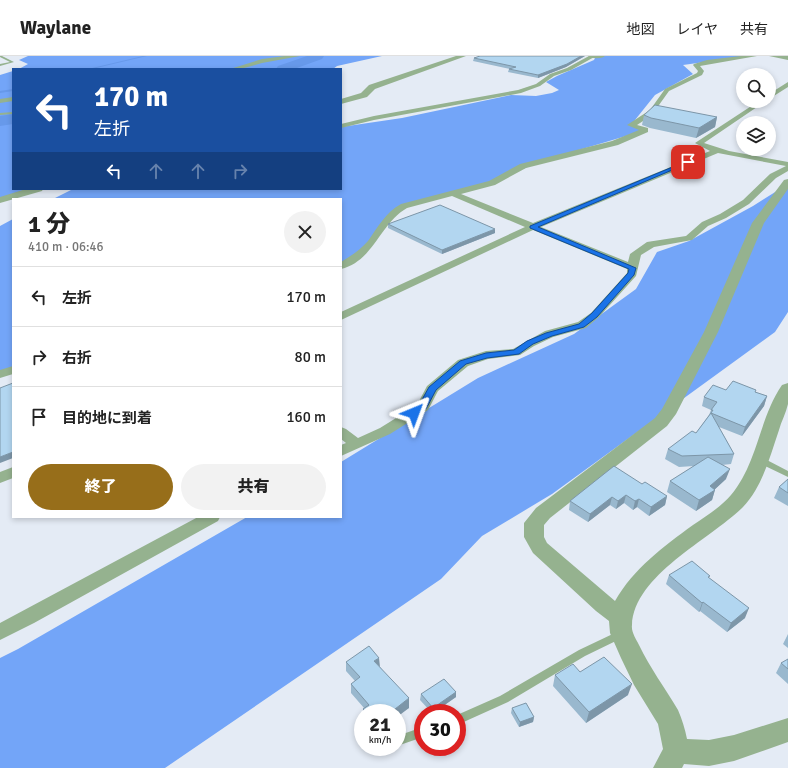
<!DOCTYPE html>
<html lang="ja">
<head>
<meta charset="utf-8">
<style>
	:root { --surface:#fff; --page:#f2f2f2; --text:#222; --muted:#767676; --line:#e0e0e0; --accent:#976e1a }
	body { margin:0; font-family:Signika,"Noto Sans JP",sans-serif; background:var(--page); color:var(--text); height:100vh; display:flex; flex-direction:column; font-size:15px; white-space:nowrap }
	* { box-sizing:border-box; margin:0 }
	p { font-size:13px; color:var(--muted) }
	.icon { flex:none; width:22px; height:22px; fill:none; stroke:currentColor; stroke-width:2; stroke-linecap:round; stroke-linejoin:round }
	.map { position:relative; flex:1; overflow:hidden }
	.panel { position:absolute; left:12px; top:142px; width:330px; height:320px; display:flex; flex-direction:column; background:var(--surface); border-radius:0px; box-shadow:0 2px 6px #0003 }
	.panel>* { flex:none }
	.banner { position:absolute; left:12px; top:12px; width:330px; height:122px; border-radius:0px; box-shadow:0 2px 6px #0003; background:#1a4fa0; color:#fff; overflow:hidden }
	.buttons { position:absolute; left:736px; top:12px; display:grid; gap:8px }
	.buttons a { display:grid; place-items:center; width:40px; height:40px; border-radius:50%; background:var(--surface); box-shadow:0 2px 6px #0003; font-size:20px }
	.speed { position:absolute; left:354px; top:648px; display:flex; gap:8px; font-size:20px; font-weight:700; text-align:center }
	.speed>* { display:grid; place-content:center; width:52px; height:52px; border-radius:50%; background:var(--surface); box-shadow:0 2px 6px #0003; line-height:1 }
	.speed small { font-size:10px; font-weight:400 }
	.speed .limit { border:6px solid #d22; background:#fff; color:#111 }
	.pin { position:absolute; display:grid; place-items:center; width:34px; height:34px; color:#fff; margin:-17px; border-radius:8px; box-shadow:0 2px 6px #0006 }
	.me { position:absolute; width:44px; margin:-22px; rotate:44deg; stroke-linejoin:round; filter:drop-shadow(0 0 3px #0008) }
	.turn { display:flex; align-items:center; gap:14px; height:84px; padding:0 16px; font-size:18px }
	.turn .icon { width:52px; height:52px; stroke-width:2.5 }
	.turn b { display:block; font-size:28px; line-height:34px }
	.lanes { display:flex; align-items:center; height:38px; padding:0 16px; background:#0003; justify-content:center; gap:20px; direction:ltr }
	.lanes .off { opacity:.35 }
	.round { display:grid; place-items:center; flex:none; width:42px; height:42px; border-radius:21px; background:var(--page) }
	.head { display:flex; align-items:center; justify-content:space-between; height:68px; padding:0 16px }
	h1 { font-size:24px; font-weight:800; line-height:30px }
	.button { display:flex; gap:8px; margin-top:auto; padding:8px 16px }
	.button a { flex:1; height:46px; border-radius:24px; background:var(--accent); color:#fff; font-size:16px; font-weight:800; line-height:46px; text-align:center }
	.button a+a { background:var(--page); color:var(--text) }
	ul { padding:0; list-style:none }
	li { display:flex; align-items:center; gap:12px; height:60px; padding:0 16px; border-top:1px solid var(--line) }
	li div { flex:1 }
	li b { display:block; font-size:15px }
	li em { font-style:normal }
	header { display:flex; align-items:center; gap:24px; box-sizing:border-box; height:56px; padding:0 20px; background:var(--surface); border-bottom:1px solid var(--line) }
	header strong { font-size:19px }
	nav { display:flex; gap:22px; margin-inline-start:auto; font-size:14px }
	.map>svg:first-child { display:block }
</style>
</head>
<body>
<header>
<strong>Waylane</strong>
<nav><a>地図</a><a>レイヤ</a><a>共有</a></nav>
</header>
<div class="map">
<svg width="788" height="712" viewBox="0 0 788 712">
	<rect width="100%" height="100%" fill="#e4ebf5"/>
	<path fill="#73a5f8" d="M28 0H382L337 10 333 13H19L28 8 19 4Z
		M596 0H748L683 9 693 18 655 39 631 69 643 75 545 104 491 126 402 149 371 187 341 210V143H53L73 133H341V71L402 62 511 39 536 40 552 37 559 34 546 26 557 20 594 4Z
		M13 15V133H39L0 144V19Z
		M788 128V256L775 276 552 438 482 480 441 523 165 712H0V602L18 593 247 461H341V406L478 322 574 278 636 233 657 196 689 185 753 150Z
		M13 163V313L0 317V170Z"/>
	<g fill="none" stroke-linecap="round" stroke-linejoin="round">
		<path fill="#6799ea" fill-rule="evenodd" d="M143 0H147L92 13H88Z
			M13 33V35L0 37V35Z"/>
		<path fill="#6799ea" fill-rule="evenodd" d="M307 0H324L322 3 294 13H276L278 10Z
			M13 58V68L0 70V60Z"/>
		<path fill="#95b28f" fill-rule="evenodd" d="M0 0H2L14 6 0 10V8L10 6 0 1Z
			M13 56V58L0 59V57Z
			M757 402H763L788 415V421L757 406 756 404Z
			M619 575 622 576 624 579 622 582 585 600 508 646 457 669V659L500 640 579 594Z
			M423 671V681L397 690V680Z"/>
		<path fill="#95b28f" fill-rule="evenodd" d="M285 0H300L262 7 240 13H230L262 3Z
			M589 0H596L571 14 554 20 540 30 521 37 374 64 341 72V68L374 60 518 34 536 28 550 18 567 12Z
			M741 0H757L700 10 704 15 702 19 669 35 654 56 646 63 637 69 648 72V76L618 89 526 112 495 129 461 138 533 167 710 95 695 87 759 45H766L704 87 729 95 788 106V115L776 122 749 148 726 162 708 170 692 184 654 191 641 199 636 220 599 261 586 272 553 281 534 290 520 299 488 303 468 310 438 335 428 354 390 378 341 400V389L346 387 341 383V371L346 373 358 382 380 372 417 349 427 330 458 304 486 295 513 293 545 275 578 266 591 257 627 217V213L533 174 341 264V256L525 171 452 140 407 152C380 167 374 205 341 213V206C351 200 360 194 368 185 378 171 385 157 401 148L489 125 520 108 612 85 639 74 627 69 650 54 665 33 697 17 698 15 693 9 694 8 707 4ZM718 97 786 110 770 118 743 144 720 158 702 166 686 180 647 186 630 198 628 206 541 171Z
			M769 0H788V4Z
			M788 26V31L769 43V38Z
			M13 41V45L0 47V43Z
			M13 310V318L0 322V314Z
			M13 411V422L0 427V416Z
			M198 461H220L218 465 34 567 0 584V567Z"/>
		<path fill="#95b28f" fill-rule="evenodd" d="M456 0H466L375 33 367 41 341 48V43L361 37 369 29Z
			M588 0H605C602 3 591 3 588 0Z
			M788 123V133L764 167 718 276 676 358 667 370 550 462 544 469V481L547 487 615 545C634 512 663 491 693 469 706 460 721 451 731 439 758 407 759 362 782 329L788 327C788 334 788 342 788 348 786 357 781 366 779 374 770 400 763 430 743 451 711 483 634 519 632 569 631 576 636 583 639 589 650 612 665 632 678 654 682 663 685 673 687 683L709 684 734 679 788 662V686L734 705 709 710 684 708 682 712H653L663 693 658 668 634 629 621 602 610 577 609 565 596 555 533 497 524 481V467L536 452 655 362 662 353 704 276 752 167 784 124Z
			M26 133H43L42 135 0 147V141Z"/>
	</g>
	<path fill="#99b8ce" d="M480 0H585L566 11 538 22 508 16 509 13H510L473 5 474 2Z
		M644 59 717 61 715 71 696 82 650 72 642 69Z
		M388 168 495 177 442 198 388 172Z
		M726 334H756L755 336 767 340 764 350 742 380 719 371 734 398 731 408 722 409 726 423 715 433 712 444 696 455 667 436 670 425 694 410 679 411 665 403 668 393 696 377 709 359 711 354 702 350 704 341Z
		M788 423V450L774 442 779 431Z
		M642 428 667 440 665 449 649 460 637 451 633 454 624 447 616 453 610 449 588 466 569 454 570 445Z
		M669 519 709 522 745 562 727 576 700 555 699 556 666 528Z
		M788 578V592L783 588Z
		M788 603V628L776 617 781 607Z
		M346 606 380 611 409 652 397 657H364L363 653 364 652 351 637V628L355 625 346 615Z
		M580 616 628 639 586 667 553 630 555 619Z
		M456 636V641L433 657H432L420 644 421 638Z
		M512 652 534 661 533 666 519 671 511 657Z"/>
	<path fill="#7d96a8" d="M581 0H585L566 11 538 22V19Z
		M717 61 715 71 696 82 699 72Z
		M495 173V177L442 198V194Z
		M767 340 764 350 742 380 745 371Z
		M13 396V402L0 407V401Z
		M730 413 726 423 712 436 715 434 712 444 696 455 699 444 710 430Z
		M626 439 624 447 616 453 618 445Z
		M667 440 665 449 649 460 651 451Z
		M612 441 610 449 588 466 590 458Z
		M639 443 637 451 633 454 635 445Z
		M703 546 700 555 699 556 702 547Z
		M749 552 745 562 727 576 731 567Z
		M379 602 380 611 374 605Z
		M632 628 628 639 586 667 589 656Z
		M456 636V641L433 657V652Z
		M409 642V652L397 661V657H390Z
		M534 661 533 666 519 671 520 666Z"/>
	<path fill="#b2d6f0" stroke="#7d96a8" d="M480 0H581L567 8 538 19 509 13 516 11 474 2Z
		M655 49 717 61 699 72 651 62 644 59Z
		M440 149 495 173 442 194 388 168Z
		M733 325 756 334 755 336 767 340 745 371 711 357 713 354H711L717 346 704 341 713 329 726 334Z
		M13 327V396L0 401V332Z
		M711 357 734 398 682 400 668 393 692 375 696 377Z
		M708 401 730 413 710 430 715 434 699 444 670 425Z
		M614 410 642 428 645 426 667 440 651 451 639 443 635 445 626 439 618 445 612 441 590 458 570 445Z
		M788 423V437L779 431Z
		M692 505 710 520 708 521 749 552 731 567 703 546 702 547 669 519Z
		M369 590 379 602 374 605 409 642 390 657H367L363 653 369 649 351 628 360 621 346 606Z
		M604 601 632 628 589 656 555 619 573 608 580 616Z
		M788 603V613L781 607Z
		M444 623 456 636 433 652 421 638Z
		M526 647 534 661 520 666 512 652Z"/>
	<path fill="#1a73e8" stroke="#114b97" d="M687 105 691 106 538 171 636 212 634 219 597 261 584 271 552 280 533 288 519 298 487 302 466 308 436 334 426 353 418 359H411L410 357 419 349 429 331 460 305 486 297 514 294 527 285 546 277 579 268 592 257 628 217 629 213 530 172V170Z"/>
</svg>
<div class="buttons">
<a><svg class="icon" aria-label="search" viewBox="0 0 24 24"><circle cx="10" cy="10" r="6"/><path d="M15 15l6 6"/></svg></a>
<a><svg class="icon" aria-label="layers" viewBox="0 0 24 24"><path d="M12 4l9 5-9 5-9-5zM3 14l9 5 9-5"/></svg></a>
</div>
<div class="speed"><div>21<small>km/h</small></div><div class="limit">30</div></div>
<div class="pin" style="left:688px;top:106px;background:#d93025"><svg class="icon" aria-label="arrive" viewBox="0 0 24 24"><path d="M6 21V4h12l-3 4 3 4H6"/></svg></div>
<svg class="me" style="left:414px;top:357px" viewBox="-20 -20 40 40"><path d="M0-17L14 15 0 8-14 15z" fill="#1a73e8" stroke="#fff" stroke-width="4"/></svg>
<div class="banner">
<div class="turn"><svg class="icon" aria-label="left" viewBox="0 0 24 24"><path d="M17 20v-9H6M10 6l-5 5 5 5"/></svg><div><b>170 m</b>左折</div></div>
<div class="lanes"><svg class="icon" aria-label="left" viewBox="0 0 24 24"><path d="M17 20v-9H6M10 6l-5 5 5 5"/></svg><svg class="icon off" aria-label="ahead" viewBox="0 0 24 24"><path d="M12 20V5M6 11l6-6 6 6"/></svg><svg class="icon off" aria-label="ahead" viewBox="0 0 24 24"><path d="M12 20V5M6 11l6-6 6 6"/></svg><svg class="icon off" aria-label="right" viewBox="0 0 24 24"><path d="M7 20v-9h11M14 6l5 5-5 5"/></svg></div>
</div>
<section class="panel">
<div class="head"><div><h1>1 分</h1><p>410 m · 06:46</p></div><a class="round"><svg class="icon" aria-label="close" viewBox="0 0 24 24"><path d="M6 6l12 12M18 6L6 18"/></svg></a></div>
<ul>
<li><svg class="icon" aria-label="left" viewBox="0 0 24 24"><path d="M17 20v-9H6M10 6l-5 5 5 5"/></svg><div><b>左折</b></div><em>170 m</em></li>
<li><svg class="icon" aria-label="right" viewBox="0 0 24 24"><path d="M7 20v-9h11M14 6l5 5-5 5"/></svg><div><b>右折</b></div><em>80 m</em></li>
<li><svg class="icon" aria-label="arrive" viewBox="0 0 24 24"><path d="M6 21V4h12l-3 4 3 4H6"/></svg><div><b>目的地に到着</b></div><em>160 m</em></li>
</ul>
<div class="button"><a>終了</a><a>共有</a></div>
</section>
</div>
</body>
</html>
